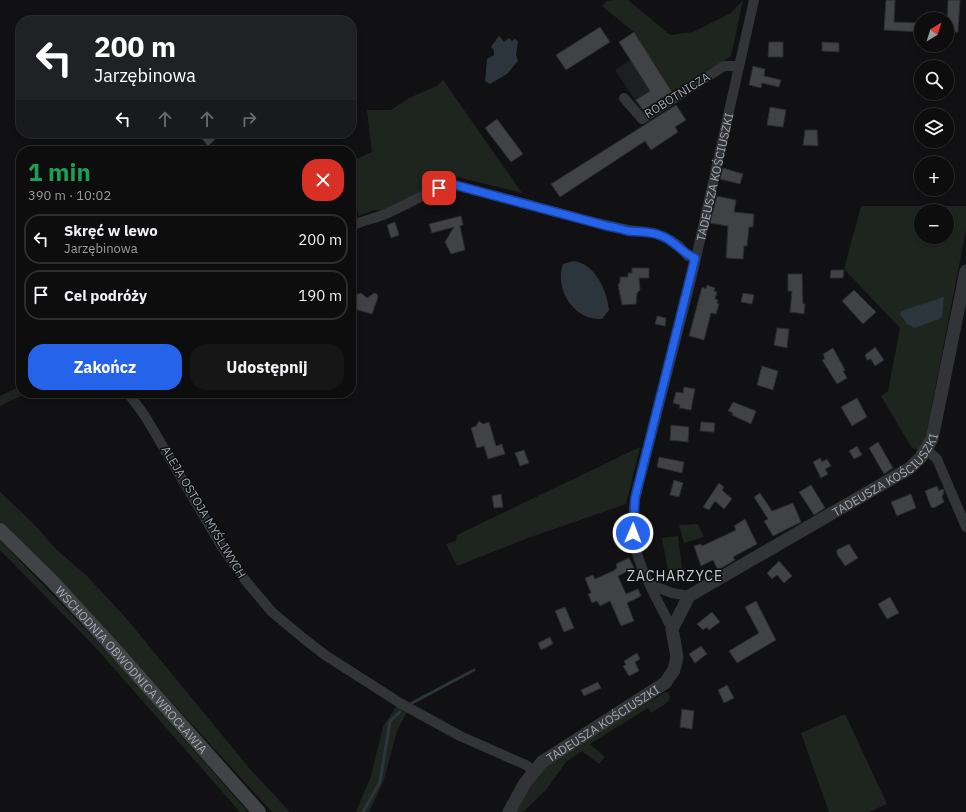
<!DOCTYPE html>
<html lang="pl">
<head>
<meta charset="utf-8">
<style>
	:root { --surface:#0d0d0e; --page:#161617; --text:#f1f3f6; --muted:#9a9c9e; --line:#2d2d2e; --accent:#2563eb }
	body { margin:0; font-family:"IBM Plex Sans",sans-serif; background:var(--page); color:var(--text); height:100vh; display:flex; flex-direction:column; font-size:15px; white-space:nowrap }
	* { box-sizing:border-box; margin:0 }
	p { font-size:13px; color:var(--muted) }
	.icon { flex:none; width:22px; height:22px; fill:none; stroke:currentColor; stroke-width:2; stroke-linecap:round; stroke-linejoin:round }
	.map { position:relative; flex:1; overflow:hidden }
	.side { position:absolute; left:16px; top:146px; width:340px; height:252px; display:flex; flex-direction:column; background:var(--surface); border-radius:16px; box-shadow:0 2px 6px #0003,0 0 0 1px var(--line) }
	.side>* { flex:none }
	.top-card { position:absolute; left:16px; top:16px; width:340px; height:122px; border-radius:16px; box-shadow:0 2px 6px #0003,0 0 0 1px var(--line); background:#202124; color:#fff; overflow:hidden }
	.needle { width:26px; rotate:38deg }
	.controls { position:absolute; left:914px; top:12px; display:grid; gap:8px }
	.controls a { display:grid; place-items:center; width:40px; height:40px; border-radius:50%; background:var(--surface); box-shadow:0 2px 6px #0003,0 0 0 1px var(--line); font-size:20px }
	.pin { position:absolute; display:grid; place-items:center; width:34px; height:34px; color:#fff; margin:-17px; border-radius:8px; box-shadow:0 2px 6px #0006 }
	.me { position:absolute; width:44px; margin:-22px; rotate:1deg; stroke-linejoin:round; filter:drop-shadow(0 0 3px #0008) }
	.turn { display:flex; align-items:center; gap:14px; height:84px; padding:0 12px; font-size:18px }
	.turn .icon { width:52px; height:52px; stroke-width:2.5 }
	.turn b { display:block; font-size:28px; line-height:34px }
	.lanes { display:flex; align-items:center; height:38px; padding:0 12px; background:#0003; justify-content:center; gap:20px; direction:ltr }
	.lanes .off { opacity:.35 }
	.round { display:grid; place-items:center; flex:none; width:42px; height:42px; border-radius:16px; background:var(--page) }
	.headline { display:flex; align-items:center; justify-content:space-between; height:68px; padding:0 12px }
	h1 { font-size:24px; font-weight:800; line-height:30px; color:#1e9e55 }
	.primary-button { display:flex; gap:8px; margin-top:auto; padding:8px 12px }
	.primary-button a { flex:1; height:46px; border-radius:16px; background:var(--accent); color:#fff; font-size:16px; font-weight:800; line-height:46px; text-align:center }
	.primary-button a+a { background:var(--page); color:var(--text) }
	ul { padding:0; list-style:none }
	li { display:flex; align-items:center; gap:12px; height:50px; margin:0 8px 6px; padding:0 4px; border:2px solid var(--line); border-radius:16px }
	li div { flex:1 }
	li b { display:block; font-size:15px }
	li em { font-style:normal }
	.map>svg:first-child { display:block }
</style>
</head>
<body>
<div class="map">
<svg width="966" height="812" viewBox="0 0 966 812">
	<rect width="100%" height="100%" fill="#111113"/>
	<path fill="#1d1e20" d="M634 32 673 92 643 112 615 70 630 60 619 43Z"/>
	<path fill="#1e251e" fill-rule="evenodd" d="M613 0H628L670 35 693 32 731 13 743 0 731 56 673 92 634 32 602 6 607 1Z
		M443 80 522 193 457 177 387 211 373 210 359 216 351 187V161L372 152 367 110H391L409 98 437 86Z
		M861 206H966V230L925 441 918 450 912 448 881 396 888 391 900 328 844 269ZM921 211H947V237H921Z
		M21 386V393H27L0 406V396Z
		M640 447 626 504 528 538 457 566 446 544 456 541 457 535Z
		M0 492 32 522 57 550 87 576 126 618 250 769 290 812H272L73 594 0 522Z
		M698 524 704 537 684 543 679 525Z
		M678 536 682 569 668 571 662 538Z
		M0 540 118 663 248 812H240L97 649 0 550Z
		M665 692 669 693 670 697 668 702 651 713 648 708 590 744 605 757 599 764 582 751 566 762 545 791 523 812H515L524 794 548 763Z
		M397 706 407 712 397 731 383 783 369 812H356L371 776 383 726Z
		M845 714 887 804 869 812H829L801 733Z"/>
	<path fill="#2c353b" d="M499 36 504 42 509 38 512 41 515 39 518 41 516 55 518 61 507 74 490 84 485 81 487 59 494 55V50L491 47Z
		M574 261C595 264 607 290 609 310L602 319C574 321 554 289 563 264Z
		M944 297 942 317 939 319 915 328 907 324 900 314 901 311Z"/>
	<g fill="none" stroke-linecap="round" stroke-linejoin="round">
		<path stroke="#2c353b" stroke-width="3" d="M412 703 474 670
			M363 812 380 782 390 721 400 712"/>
	</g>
	<path fill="#404246" stroke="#2b2c2f" d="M886 0H895L894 22 921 23V32L884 30Z
		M948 0H960L958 32H947Z
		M600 27 610 42 566 70 556 55Z
		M634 32 672 92 643 110 636 100 650 91 619 42Z
		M769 42H783V57H768Z
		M822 42 839 43V52L822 51Z
		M753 66 765 69 764 76 781 80 779 87 762 83 761 88 749 85Z
		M676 105 686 120 675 127 678 132 651 150 645 141 560 197 551 184Z
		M770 107 786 110 783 127 767 125Z
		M497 119 523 154 511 162 485 128Z
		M805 130H817L818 146 803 145Z
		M197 133H222L208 146Z
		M723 168 743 174 740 184 720 179Z
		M717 196 736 200 734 212 754 214 753 227H749L747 246H744L743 259 726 258 728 226 710 223Z
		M461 216 463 225 460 226 465 250 451 254 445 242 454 227 432 233 429 224Z
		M395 222 399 235 391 238 387 225Z
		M632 268H649V278H639L640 290 637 293 636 304 622 305 618 285 620 282V277H628V273H632Z
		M831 270H844L843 278H830Z
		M788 274H802L803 304H805L804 314 790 312 792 291H788Z
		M707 285 715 288 714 291 717 292 715 299 718 300 717 303 719 304 716 314 711 313 704 340 689 336 702 287 706 289Z
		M854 290 876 312 863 324 842 301Z
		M361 293 367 298 374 293 377 294 378 297 372 314 351 308 352 296Z
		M743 293 754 295 752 304 741 302Z
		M657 316 666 318 665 326 655 324Z
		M777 328 789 329 787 348 774 345Z
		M875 347 884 360 875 366 871 359 867 360 865 355Z
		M833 348 845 370 843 371 847 378 837 384 822 360 825 359 823 354Z
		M762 366 778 371 773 390 757 385Z
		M684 387 695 389 691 410 679 408 680 405 673 403 676 392 683 393Z
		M857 398 867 417 852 426 841 407Z
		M733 402 756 411 751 424 732 415 733 413 728 411Z
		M479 421 483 424 489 422 496 446 502 444 505 454 488 459 484 446 477 448 471 428 476 426Z
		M701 422 715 423 714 432 700 431Z
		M671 425 689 427 688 442 670 440Z
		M878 442 893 468 884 474 869 448Z
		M857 446 862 455 854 459 849 451Z
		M524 450 529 463 520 466 515 453Z
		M659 457 684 462 682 473 657 467Z
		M820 458 822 462 827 459 831 466 825 469 828 474 821 478 813 462Z
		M674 480 683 483 679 497 670 495Z
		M719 483 724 487 722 490 732 499 724 509 715 501 709 510 703 507Z
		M811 485 825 508 814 515 799 492Z
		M937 486 939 491 943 489 944 492 942 497 944 502 934 508 931 507 925 491Z
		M760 493 772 511 793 503 801 522 773 536 764 521 768 519 754 497Z
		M501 494 503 507 494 508 492 496Z
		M911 494 916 508 897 516 891 502Z
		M745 519 757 544 733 557 735 560 718 570 713 560 701 566 694 546 701 544 702 546 736 530 734 526Z
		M849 544 858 558 845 566 837 554V550Z
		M629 558 634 568 618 576 626 594 638 589 641 596 627 603 634 621 621 626 610 601 600 606 597 601 592 603 588 594 591 593 585 578 593 575 595 579 613 571 617 568 616 564Z
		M779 561 792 576 784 583 777 575 772 579 767 573Z
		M890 597 899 613 887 619 878 604Z
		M756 601 776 640 737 663 729 651 759 633 745 607Z
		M565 607 574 628 564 632 555 611Z
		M712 612 720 622 709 630 707 627 703 630 697 624Z
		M550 637 553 644 541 650 538 643Z
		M701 646 707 654 695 663 689 654Z
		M637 653 640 659 635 662 639 671 629 676 623 666 626 665 624 661Z
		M598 682 601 688 584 696 581 690Z
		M727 685 734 698 724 703 718 690Z
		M682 709 694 711 692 729 680 727Z"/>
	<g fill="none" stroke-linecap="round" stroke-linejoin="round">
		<g stroke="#333438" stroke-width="10">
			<path d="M624 98 642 119 724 66H738"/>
			<path d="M351 226C362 221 372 219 383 215 408 205 428 190 455 185L597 223 628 230 654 233 670 240 679 246 688 256 695 258"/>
			<path d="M128 393 145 416 222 547 245 580 272 612 303 638 325 655 400 703 460 736 526 765 534 771"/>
			<path d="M927 450 937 459 966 527"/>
			<path d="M651 585 672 593 689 596"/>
			<path id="s1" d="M672 629C658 600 635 564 633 532 632 521 634 510 635 499L692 276 754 0"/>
		</g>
		<path stroke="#333438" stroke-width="13" id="s2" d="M509 812 525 783 542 762 665 683 674 670 677 657 672 629 689 596 910 468 921 457 932 439 966 271"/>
		<path stroke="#414347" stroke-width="14" id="s3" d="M0 530 52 581 110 644 259 812"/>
	</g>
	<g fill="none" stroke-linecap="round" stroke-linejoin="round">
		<defs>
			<path id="route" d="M439 188 455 185 607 226C614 227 621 229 628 231 640 232 651 231 662 236 675 241 683 254 695 258L635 498 633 533"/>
		</defs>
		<use href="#route" stroke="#184099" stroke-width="10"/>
		<use href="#route" stroke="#2563eb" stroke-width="7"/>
	</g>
	<g text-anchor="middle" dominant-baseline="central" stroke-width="3" stroke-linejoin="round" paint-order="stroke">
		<g font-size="12" fill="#a3a9b3" stroke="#0c0d0e">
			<text transform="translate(677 95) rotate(-32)">ROBOTNICZA</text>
			<text stroke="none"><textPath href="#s1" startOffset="470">TADEUSZA KOŚCIUSZKI</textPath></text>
			<text stroke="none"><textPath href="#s2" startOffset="533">TADEUSZA KOŚCIUSZKI</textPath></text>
			<text transform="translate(204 512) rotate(59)">ALEJA OSTOJA MYŚLIWYCH</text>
			<text stroke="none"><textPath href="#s3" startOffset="192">WSCHODNIA OBWODNICA WROCŁAWIA</textPath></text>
			<text stroke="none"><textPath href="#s2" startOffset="132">TADEUSZA KOŚCIUSZKI</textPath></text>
		</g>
		<g font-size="14" letter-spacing="1" fill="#c4c8cf" stroke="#0c0d0e">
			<text x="675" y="576">ZACHARZYCE</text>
		</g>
	</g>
</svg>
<div class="controls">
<a><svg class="needle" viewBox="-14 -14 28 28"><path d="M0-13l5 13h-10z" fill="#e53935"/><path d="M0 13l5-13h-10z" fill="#9a9c9e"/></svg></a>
<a><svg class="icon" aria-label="search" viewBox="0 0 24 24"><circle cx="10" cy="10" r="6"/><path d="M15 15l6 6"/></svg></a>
<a><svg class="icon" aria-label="layers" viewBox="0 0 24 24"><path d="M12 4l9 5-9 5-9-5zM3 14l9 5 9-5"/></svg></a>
<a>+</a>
<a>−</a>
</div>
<div class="pin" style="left:439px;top:188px;background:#d93025"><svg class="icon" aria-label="arrive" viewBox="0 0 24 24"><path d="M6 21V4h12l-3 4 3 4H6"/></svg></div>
<svg class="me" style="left:633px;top:533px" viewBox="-20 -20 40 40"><circle r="17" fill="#2563eb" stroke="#fff" stroke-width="3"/><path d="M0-11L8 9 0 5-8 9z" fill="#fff"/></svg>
<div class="top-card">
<div class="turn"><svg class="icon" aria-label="left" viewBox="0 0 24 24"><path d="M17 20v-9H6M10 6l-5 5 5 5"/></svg><div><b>200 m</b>Jarzębinowa</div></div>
<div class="lanes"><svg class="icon" aria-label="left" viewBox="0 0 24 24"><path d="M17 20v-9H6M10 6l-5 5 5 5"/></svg><svg class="icon off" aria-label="ahead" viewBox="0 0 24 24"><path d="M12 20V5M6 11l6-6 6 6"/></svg><svg class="icon off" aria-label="ahead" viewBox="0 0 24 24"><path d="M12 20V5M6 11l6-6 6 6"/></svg><svg class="icon off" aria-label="right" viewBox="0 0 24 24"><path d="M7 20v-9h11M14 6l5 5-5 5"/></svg></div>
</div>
<section class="side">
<div class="headline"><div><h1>1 min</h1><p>390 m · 10:02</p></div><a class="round" style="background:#d93025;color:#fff"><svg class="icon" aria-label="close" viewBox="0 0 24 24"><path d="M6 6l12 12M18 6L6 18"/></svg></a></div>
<ul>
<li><svg class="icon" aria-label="left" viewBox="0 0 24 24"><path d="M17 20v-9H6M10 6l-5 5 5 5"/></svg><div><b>Skręć w lewo</b><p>Jarzębinowa</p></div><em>200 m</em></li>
<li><svg class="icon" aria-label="arrive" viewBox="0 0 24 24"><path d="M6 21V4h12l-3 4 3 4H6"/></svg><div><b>Cel podróży</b></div><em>190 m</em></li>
</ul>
<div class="primary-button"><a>Zakończ</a><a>Udostępnij</a></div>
</section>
</div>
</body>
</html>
